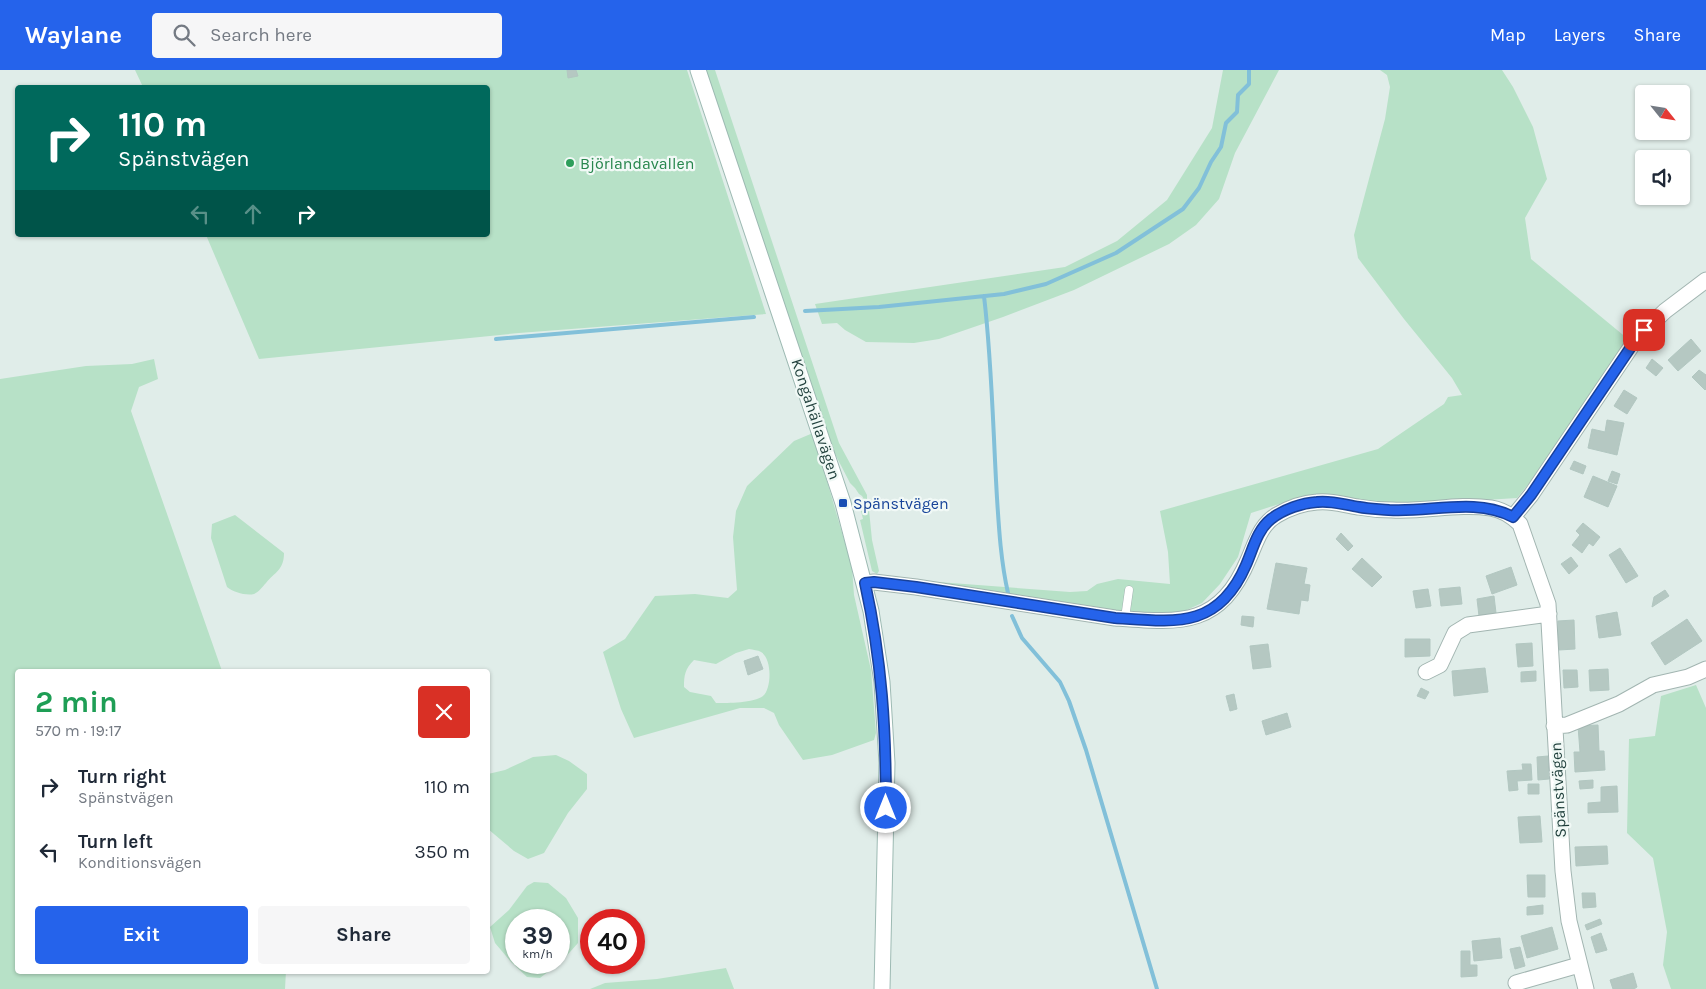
<!DOCTYPE html>
<html lang="en">
<head>
<meta charset="utf-8">
<style>
	:root { --surface:#fff; --page:#f6f6f7; --text:#1f2937; --muted:#747a83; --accent:#2563eb }
	body { margin:0; font-family:Karla,sans-serif; background:var(--page); color:var(--text); height:100vh; display:flex; flex-direction:column; font-size:19px; white-space:nowrap }
	* { box-sizing:border-box; margin:0 }
	p { font-size:16px; color:var(--muted) }
	.icon { flex:none; width:28px; height:28px; fill:none; stroke:currentColor; stroke-width:2; stroke-linecap:round; stroke-linejoin:round }
	.map { position:relative; flex:1; overflow:hidden }
	.side { position:absolute; left:15px; top:599px; width:475px; height:305px; display:flex; flex-direction:column; background:var(--surface); border-radius:5px; box-shadow:0 1px 4px #0004 }
	.side>* { flex:none }
	.top-card { position:absolute; left:15px; top:15px; width:475px; height:152px; border-radius:5px; box-shadow:0 1px 4px #0004; background:#00695c; color:#fff; overflow:hidden }
	.needle { width:32px; rotate:120deg }
	.buttons { position:absolute; left:1635px; top:15px; display:grid; gap:10px }
	.buttons a { display:grid; place-items:center; width:55px; height:55px; border-radius:5px; background:var(--surface); box-shadow:0 1px 4px #0004; font-size:25px }
	.speed { position:absolute; left:505px; top:839px; display:flex; gap:10px; font-size:25px; font-weight:700; text-align:center }
	.speed>* { display:grid; place-content:center; width:65px; height:65px; border-radius:50%; background:var(--surface); box-shadow:0 1px 4px #0004; line-height:1 }
	.speed small { font-size:12px; font-weight:400 }
	.speed .limit { border:8px solid #d22; background:#fff; color:#111 }
	.pin { position:absolute; display:grid; place-items:center; width:42px; height:42px; color:#fff; margin:-21px; border-radius:10px; box-shadow:0 2px 8px #0006 }
	.me { position:absolute; width:55px; margin:-28px; rotate:0deg; stroke-linejoin:round; filter:drop-shadow(0 0 4px #0008) }
	.turn { display:flex; align-items:center; gap:18px; height:105px; padding:0 20px; font-size:22px }
	.turn .icon { width:65px; height:65px; stroke-width:2.5 }
	.turn b { display:block; font-size:35px; line-height:42px }
	.lanes { display:flex; align-items:center; height:48px; padding:0 20px; background:#0003; justify-content:center; gap:25px; direction:ltr }
	.lanes .off { opacity:.35 }
	.round { display:grid; place-items:center; flex:none; width:52px; height:52px; border-radius:5px; background:var(--page) }
	.summary { display:flex; align-items:center; justify-content:space-between; height:85px; padding:0 20px }
	h1 { font-size:30px; font-weight:700; line-height:38px; color:#1e9e55 }
	.primary-button { display:flex; gap:10px; margin-top:auto; padding:10px 20px }
	.primary-button a { flex:1; height:58px; border-radius:5px; background:var(--accent); color:#fff; font-size:20px; font-weight:700; line-height:58px; text-align:center }
	.primary-button a+a { background:var(--page); color:var(--text) }
	ul { padding:0; list-style:none }
	li { display:flex; align-items:center; gap:15px; height:65px; padding:0 20px }
	li div { flex:1 }
	li b { display:block; font-size:19px }
	li em { font-style:normal }
	header { display:flex; align-items:center; gap:30px; box-sizing:border-box; height:70px; padding:0 25px; background:var(--accent); color:#fff }
	header strong { font-size:24px }
	nav { display:flex; gap:28px; margin-inline-start:auto; font-size:18px }
	.search { width:350px; height:45px; background:var(--page); display:flex; align-items:center; gap:12px; box-sizing:border-box; padding:0 18px; border-radius:5px; color:var(--muted); font-size:19px }
	.map>svg:first-child { display:block }
</style>
</head>
<body>
<header>
<strong>Waylane</strong>
<div class="search"><svg class="icon" aria-label="search" viewBox="0 0 24 24"><circle cx="10" cy="10" r="6"/><path d="M15 15l6 6"/></svg>Search here</div>
<nav><a>Map</a><a>Layers</a><a>Share</a></nav>
</header>
<div class="map">
<svg width="1706" height="919" viewBox="0 0 1706 919">
	<rect width="100%" height="100%" fill="#e0ede9"/>
	<path fill="#b7e1c7" fill-rule="evenodd" d="M135 0H687L766 244 519 263 259 289 206 165H488V18L143 17Z
		M705 0H715L839 373 867 425V434L862 426 859 424 855 418 850 413 834 382Z
		M1223 0H1279L1235 83 1219 129 1196 155 1169 174 1074 220 1003 247 939 269 914 273 866 272 845 260 837 253 822 254 815 234 1065 197 1117 171 1167 130 1212 58Z
		M1380 0H1502L1513 17 1533 57 1547 109 1525 148 1531 189 1628 269 1531 411 1517 428 1405 435 1336 427 1292 430 1251 443 1238 487 1220 514 1202 533 1178 544H1147L1081 538 938 512 1070 522 1087 521 1097 514 1118 509 1170 514 1168 482 1160 441 1378 379 1444 334 1448 327 1462 325 1452 308 1404 249 1358 188 1354 165 1385 49 1390 17 1387 5Z
		M154 289 158 309 139 317 131 341 222 601H18V901H286L285 919H0V309L86 296 132 294Z
		M813 363 852 497 854 525 871 600 876 663 874 670 832 685 803 690 779 655 774 643 764 638H740L634 668 621 639 603 582 625 569 655 526 695 524 728 528 737 520 733 467 736 441 747 416 794 371ZM749 579C753 580 758 580 761 582 772 588 772 618 763 626 754 633 728 633 716 633L711 626 690 622 684 617C684 605 685 599 694 590L716 594 736 583Z
		M869 440 872 470 879 501 877 504 872 501 860 450 863 449 861 441Z
		M235 445 284 483C284 500 275 502 266 513 262 517 259 522 254 524 246 526 233 522 227 517L211 468 212 454Z
		M1696 615 1706 638V919H1671L1663 895 1667 862 1653 788 1627 763 1629 669 1655 666 1661 626Z
		M556 685 569 691 587 704V719L568 743 544 783 528 789 514 781 488 759V704L505 700 533 687Z
		M534 812 548 813 566 828 578 848V873L562 891 540 908 527 907 511 892 495 873 490 857 509 840 527 816ZM516 850H559V892H516Z
		M726 898 734 919H590L605 913 657 909Z"/>
	<g fill="none" stroke-linecap="round" stroke-linejoin="round">
		<path stroke="#82c0d9" stroke-width="4" d="M984 226C992 293 993 361 997 428 999 460 1001 492 1008 523
			M805 241 879 237 1004 224 1046 214 1116 183 1183 139 1199 118 1211 92 1221 77 1226 53 1237 42 1238 25 1249 14V0
			M496 269 754 247
			M1012 546 1022 568 1060 612 1069 631 1086 680 1157 919"/>
	</g>
	<path fill="#b5c8c2" stroke="#b2c7c1" d="M567 0H576L578 6 568 8Z
		M1691 269 1701 281 1678 301 1668 290Z
		M1652 289 1663 298 1656 306 1646 298Z
		M1699 300 1706 305V319L1705 320 1692 307Z
		M1624 320 1637 328 1627 344 1614 336Z
		M1607 350 1624 353 1617 385 1588 378 1592 359 1605 362Z
		M1574 391 1586 396 1583 404 1570 399Z
		M1612 401 1620 404 1617 414 1608 411Z
		M1593 406 1617 416 1608 437 1584 427Z
		M1583 453 1600 467 1593 476 1589 473 1582 483 1572 475 1580 465 1576 461Z
		M1341 463 1353 476 1348 481 1336 469Z
		M1620 478 1638 506 1626 513 1609 485Z
		M1571 487 1578 496 1569 504 1561 494Z
		M1362 488 1382 507 1372 517 1352 499Z
		M1276 493 1307 498 1304 514 1310 515 1308 531 1301 530 1299 544 1267 539Z
		M1511 497 1517 515 1492 524 1486 506Z
		M1460 517 1462 534 1441 536 1439 519Z
		M1428 519 1431 536 1416 538 1413 521Z
		M1665 520 1669 526 1652 537 1654 527Z
		M1494 526 1496 543 1479 546 1477 529Z
		M1617 542 1621 565 1599 568 1596 546Z
		M1242 546 1254 547 1253 557 1241 555Z
		M1687 549 1702 571 1665 595 1651 573Z
		M1574 550 1575 579 1559 580 1558 551Z
		M1405 569H1430V586L1405 587Z
		M1532 573 1533 596 1518 597 1516 574Z
		M1268 574 1271 597 1253 599 1250 576Z
		M758 586 763 599 748 605 744 591Z
		M1485 598 1488 622 1454 626 1452 601Z
		M1608 599 1609 620 1590 621 1589 600Z
		M1563 600H1577L1578 617 1564 618Z
		M1536 601V611L1521 612V602Z
		M1421 618 1429 622 1425 629 1417 626Z
		M1234 624 1237 639 1230 641 1226 626Z
		M1287 643 1291 657 1266 665 1262 651Z
		M1598 655 1599 681H1604L1605 700 1575 702 1574 682H1580L1578 656Z
		M1548 686 1549 709 1538 710 1537 687Z
		M1522 694H1531L1532 710 1517 711 1518 720 1509 721 1507 701 1523 700Z
		M1593 710V718L1580 719 1579 711Z
		M1528 714H1539V724H1528Z
		M1617 716 1618 742 1588 743V733L1601 732V717Z
		M1540 746 1542 772 1520 773 1518 747Z
		M1607 776 1608 794 1576 796 1575 777Z
		M1527 805H1545V827H1528Z
		M1582 823H1595L1596 837 1583 838Z
		M1543 835V844L1527 845V837Z
		M1600 849 1602 854 1587 860 1585 855Z
		M1552 857 1558 879 1527 888 1521 866Z
		M1601 863 1607 880 1596 883 1591 867Z
		M1500 868 1502 888 1474 891 1472 871Z
		M1520 877 1525 896 1515 899 1510 879Z
		M1461 881H1470V895H1477V906L1461 907Z
		M1633 903 1637 917 1634 919H1613L1610 910Z"/>
	<g fill="none" stroke-linecap="round" stroke-linejoin="round">
		<defs>
			<path id="lane" d="M1125 548 1129 520"/>
			<path id="street" d="M1513 447 1531 425 1637 268 1665 241 1706 210
				M865 513 874 512 916 517 1115 548C1180 553 1220 558 1249 488 1256 472 1261 454 1277 445 1289 438 1303 433 1317 432 1331 430 1344 435 1358 437 1369 439 1381 440 1392 440 1425 442 1458 433 1491 438 1503 440 1512 446 1520 454L1548 534 1563 801 1569 851 1586 919
				M1426 602 1440 595 1455 563 1468 555 1549 544
				M1554 656 1567 655 1619 634 1653 615 1688 607 1706 599
				M1516 913 1579 895"/>
			<path id="secondary" d="M698 0 843 433 871 541 882 612 887 693 882 919"/>
		</defs>
		<use href="#lane" stroke="#a2b5b1" stroke-width="9"/>
		<use href="#street" stroke="#a2b5b1" stroke-width="17"/>
		<use href="#secondary" stroke="#9dbab3" stroke-width="17"/>
		<use href="#lane" stroke="#fff" stroke-width="8"/>
		<use href="#street" stroke="#fff" stroke-width="15"/>
		<use href="#secondary" stroke="#fff" stroke-width="15"/>
	</g>
	<g fill="none" stroke-linecap="round" stroke-linejoin="round">
		<defs>
			<path id="route" d="M886 738C886 659 882 591 865 513L874 512 916 517 1115 548C1174 552 1218 560 1246 495 1253 479 1257 460 1271 449 1284 439 1302 433 1317 432 1331 430 1345 435 1359 437 1369 439 1379 439 1389 440 1429 443 1475 427 1513 447L1531 425 1637 268 1644 260"/>
		</defs>
		<use href="#route" stroke="#184099" stroke-width="12"/>
		<use href="#route" stroke="#2563eb" stroke-width="9"/>
	</g>
	<circle fill="#2e9e5b" stroke="#f1f9f6" stroke-width="2" cx="570" cy="93" r="5"/>
	<rect fill="#1a4fb4" stroke="#f1f9f6" stroke-width="2" x="838" y="428" width="10" height="10" rx="2.5"/>
	<g text-anchor="middle" dominant-baseline="central" stroke-width="4.5" stroke-linejoin="round" paint-order="stroke">
		<g font-size="16" fill="#27864d" stroke="#f1f9f6" text-anchor="start">
			<text x="580" y="93">Björlandavallen</text>
		</g>
		<g font-size="16" fill="#1f3f3b" stroke="#f1f9f6">
			<text transform="translate(816 349) rotate(72)">Kongahällavägen</text>
			<text transform="translate(1558 720) rotate(-93)">Spänstvägen</text>
		</g>
		<g font-size="16" fill="#164399" stroke="#f1f9f6" text-anchor="start">
			<text x="853" y="433">Spänstvägen</text>
		</g>
	</g>
</svg>
<div class="buttons">
<a><svg class="needle" viewBox="-14 -14 28 28"><path d="M0-13l5 13h-10z" fill="#e53935"/><path d="M0 13l5-13h-10z" fill="#747a83"/></svg></a>
<a><svg class="icon" aria-label="sound" viewBox="0 0 24 24"><path d="M4 9h4l5-4v14l-5-4H4zM17 9q2 3 0 6"/></svg></a>
</div>
<div class="speed"><div>39<small>km/h</small></div><div class="limit">40</div></div>
<div class="pin" style="left:1644px;top:260px;background:#d93025"><svg class="icon" aria-label="arrive" viewBox="0 0 24 24"><path d="M6 21V4h12l-3 4 3 4H6"/></svg></div>
<svg class="me" style="left:886px;top:738px" viewBox="-20 -20 40 40"><circle r="17" fill="#2563eb" stroke="#fff" stroke-width="3"/><path d="M0-11L8 9 0 5-8 9z" fill="#fff"/></svg>
<div class="top-card">
<div class="turn"><svg class="icon" aria-label="right" viewBox="0 0 24 24"><path d="M7 20v-9h11M14 6l5 5-5 5"/></svg><div><b>110 m</b>Spänstvägen</div></div>
<div class="lanes"><svg class="icon off" aria-label="left" viewBox="0 0 24 24"><path d="M17 20v-9H6M10 6l-5 5 5 5"/></svg><svg class="icon off" aria-label="ahead" viewBox="0 0 24 24"><path d="M12 20V5M6 11l6-6 6 6"/></svg><svg class="icon" aria-label="right" viewBox="0 0 24 24"><path d="M7 20v-9h11M14 6l5 5-5 5"/></svg></div>
</div>
<section class="side">
<div class="summary"><div><h1>2 min</h1><p>570 m · 19:17</p></div><a class="round" style="background:#d93025;color:#fff"><svg class="icon" aria-label="close" viewBox="0 0 24 24"><path d="M6 6l12 12M18 6L6 18"/></svg></a></div>
<ul>
<li><svg class="icon" aria-label="right" viewBox="0 0 24 24"><path d="M7 20v-9h11M14 6l5 5-5 5"/></svg><div><b>Turn right</b><p>Spänstvägen</p></div><em>110 m</em></li>
<li><svg class="icon" aria-label="left" viewBox="0 0 24 24"><path d="M17 20v-9H6M10 6l-5 5 5 5"/></svg><div><b>Turn left</b><p>Konditionsvägen</p></div><em>350 m</em></li>
</ul>
<div class="primary-button"><a>Exit</a><a>Share</a></div>
</section>
</div>
</body>
</html>
